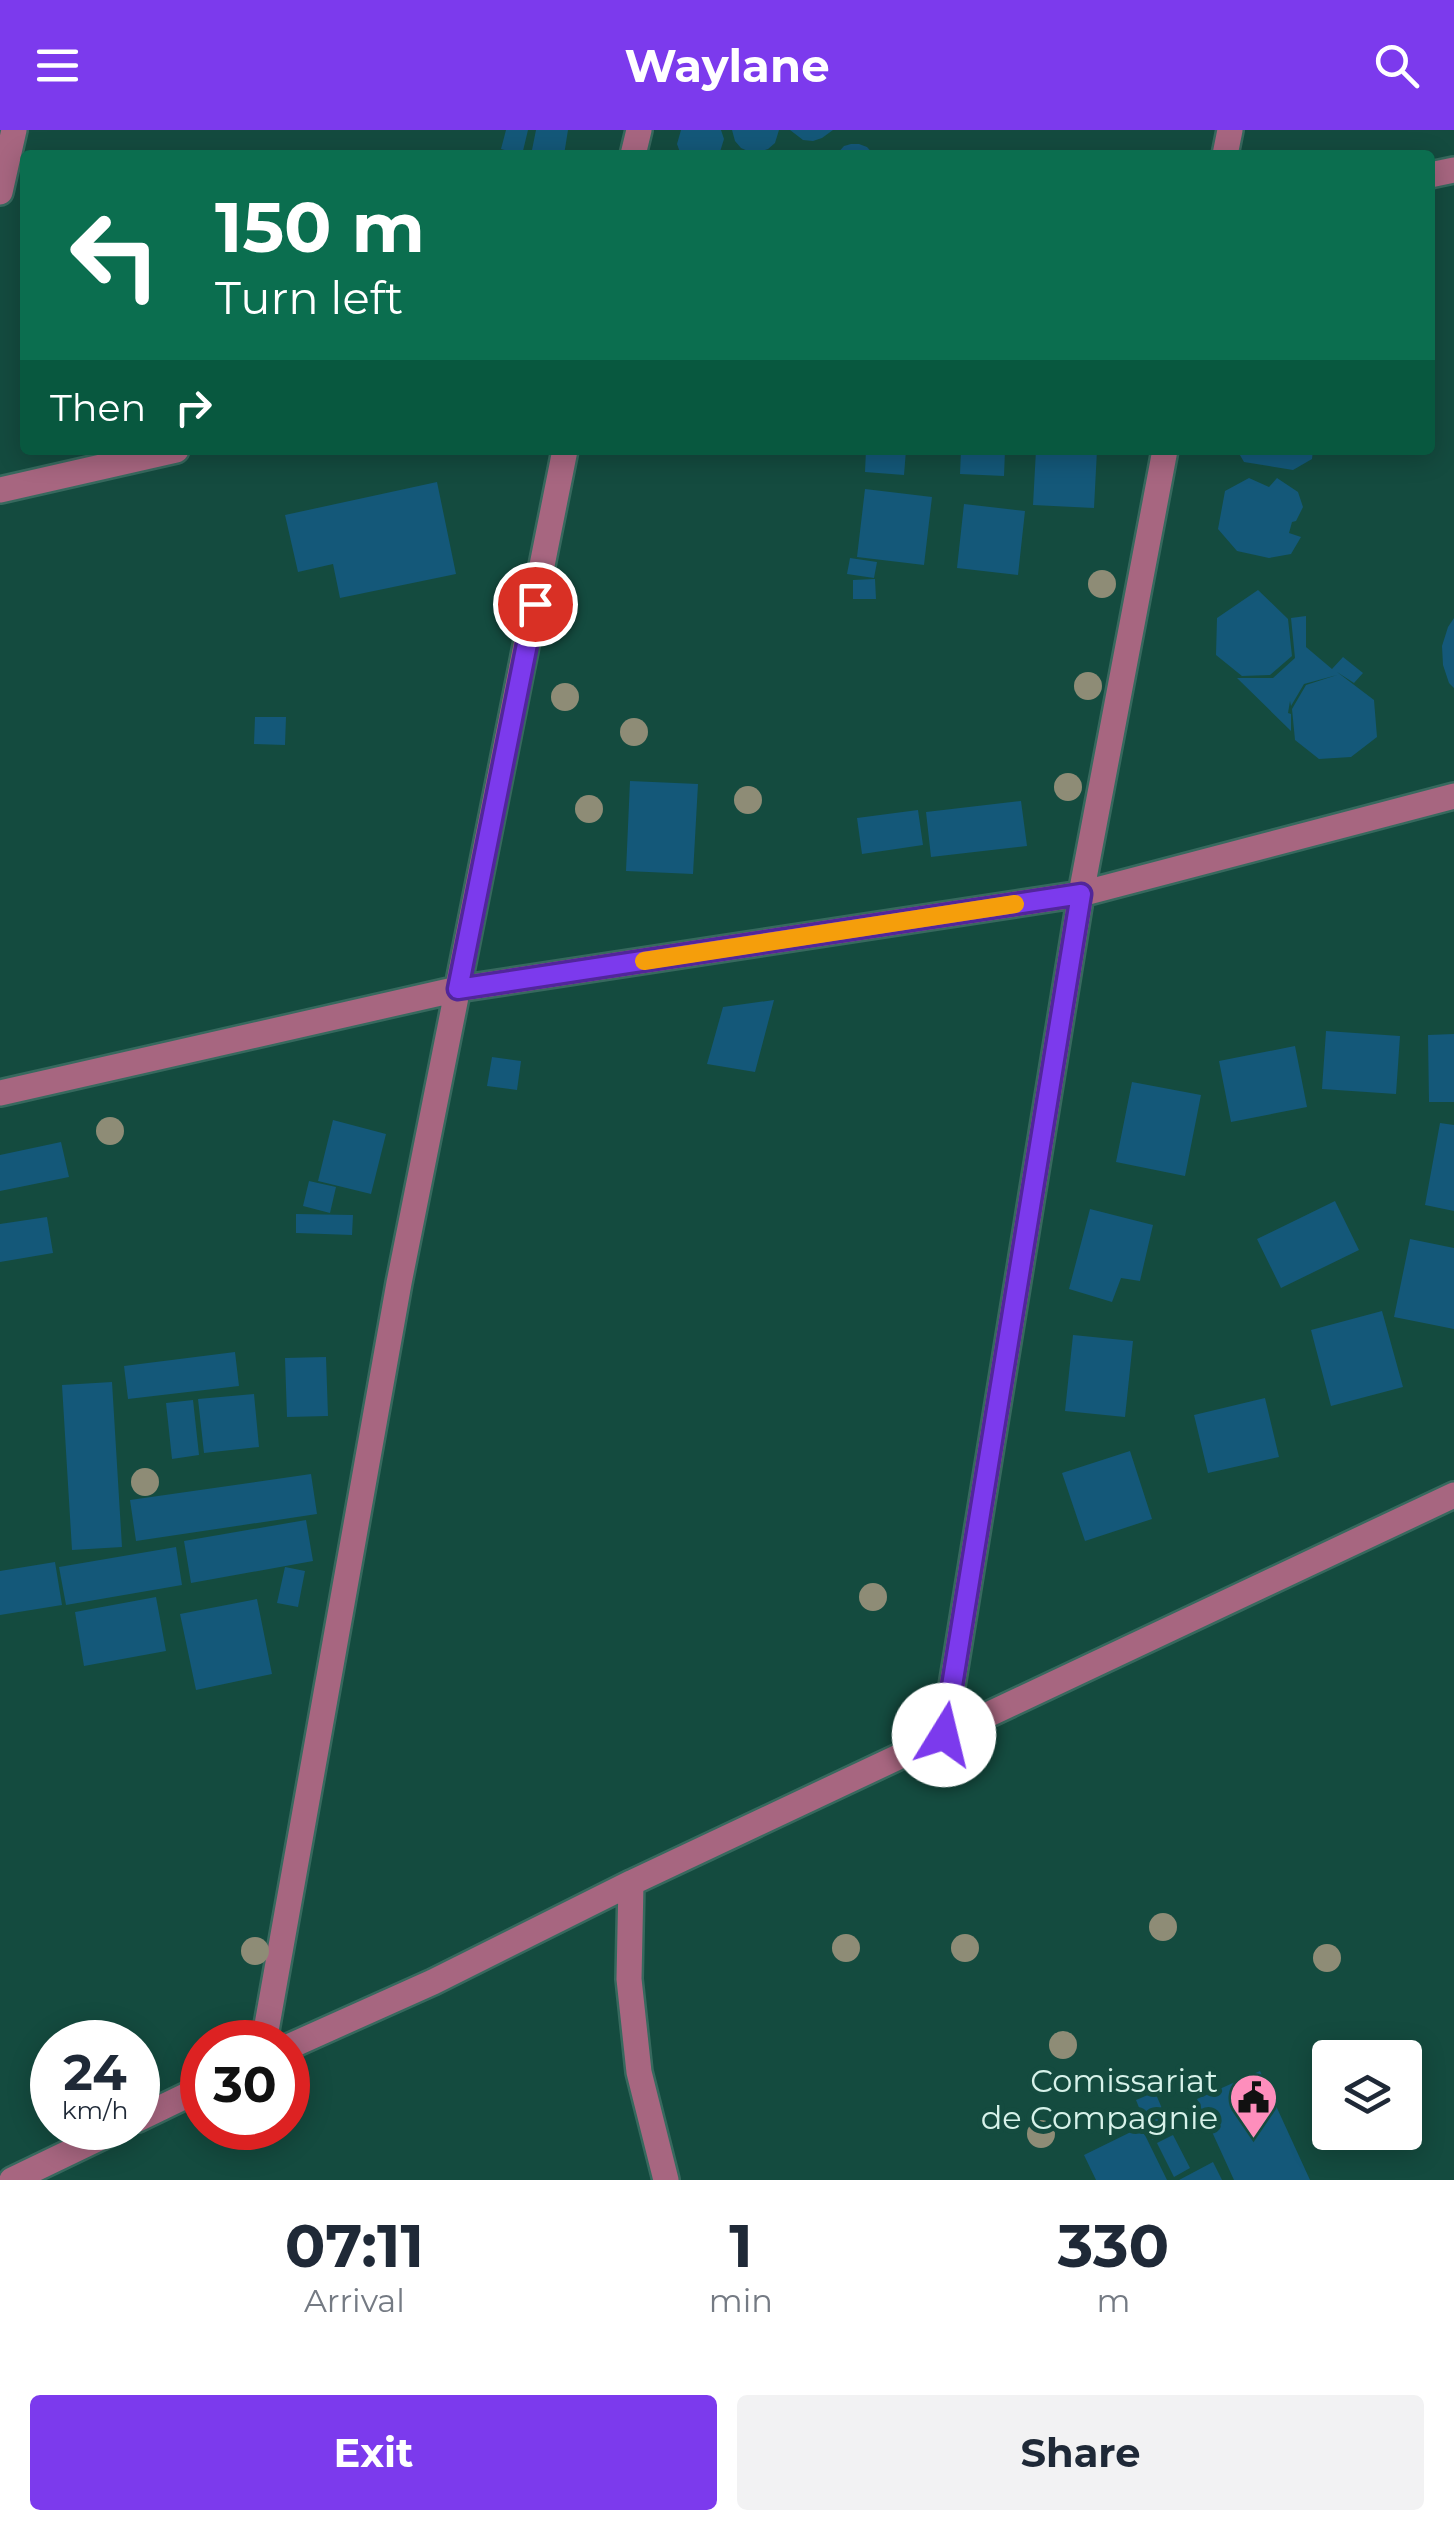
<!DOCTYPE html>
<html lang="en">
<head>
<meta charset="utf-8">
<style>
	:root { --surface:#fff; --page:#f2f2f3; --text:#1f2937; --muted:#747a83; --accent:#7c3aed }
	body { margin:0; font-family:Montserrat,sans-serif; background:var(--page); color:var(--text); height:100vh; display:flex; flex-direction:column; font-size:38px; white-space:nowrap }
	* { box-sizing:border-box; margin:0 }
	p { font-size:32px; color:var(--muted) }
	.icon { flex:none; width:55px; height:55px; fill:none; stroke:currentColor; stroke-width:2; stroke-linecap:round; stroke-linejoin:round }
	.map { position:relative; height:2050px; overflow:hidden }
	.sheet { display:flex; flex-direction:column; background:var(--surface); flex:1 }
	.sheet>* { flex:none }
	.guide { position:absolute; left:20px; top:20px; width:1415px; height:305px; border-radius:10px; box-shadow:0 5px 25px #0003; background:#0b6e4f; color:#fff; overflow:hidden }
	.buttons { position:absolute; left:1312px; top:1910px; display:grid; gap:20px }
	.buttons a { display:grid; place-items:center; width:110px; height:110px; border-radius:10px; background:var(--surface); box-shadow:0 5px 25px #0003; font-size:50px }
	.speed { position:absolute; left:30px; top:1890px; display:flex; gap:20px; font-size:50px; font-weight:700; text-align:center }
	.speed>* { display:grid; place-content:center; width:130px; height:130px; border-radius:50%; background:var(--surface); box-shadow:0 5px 25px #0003; line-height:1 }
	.speed small { font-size:25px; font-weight:400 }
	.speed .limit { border:15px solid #d22; background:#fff; color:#111 }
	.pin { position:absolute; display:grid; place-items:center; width:85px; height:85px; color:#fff; margin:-42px; border:5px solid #fff; border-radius:50%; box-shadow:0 2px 10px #0007 }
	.me { position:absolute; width:110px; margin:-55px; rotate:9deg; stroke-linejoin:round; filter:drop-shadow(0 0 8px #0008) }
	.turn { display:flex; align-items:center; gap:35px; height:210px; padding:0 30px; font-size:45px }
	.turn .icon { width:130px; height:130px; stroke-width:2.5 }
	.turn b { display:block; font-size:70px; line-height:85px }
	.then { display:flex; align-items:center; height:95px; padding:0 30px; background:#0003; gap:20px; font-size:38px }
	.eta { display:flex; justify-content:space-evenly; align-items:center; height:170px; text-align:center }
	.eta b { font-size:60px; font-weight:700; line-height:70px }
	.primary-button { display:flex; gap:20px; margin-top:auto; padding:20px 30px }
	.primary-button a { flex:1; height:115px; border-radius:10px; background:var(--accent); color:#fff; font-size:40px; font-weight:700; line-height:115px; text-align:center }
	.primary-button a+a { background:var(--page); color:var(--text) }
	header { display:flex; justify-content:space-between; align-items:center; height:130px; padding:0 30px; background:var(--accent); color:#fff; font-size:45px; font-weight:700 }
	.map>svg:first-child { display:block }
</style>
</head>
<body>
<header><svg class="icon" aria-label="menu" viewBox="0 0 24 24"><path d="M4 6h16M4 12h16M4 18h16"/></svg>Waylane<svg class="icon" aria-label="search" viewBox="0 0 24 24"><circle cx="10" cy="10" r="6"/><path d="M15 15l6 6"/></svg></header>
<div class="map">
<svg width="1454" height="2050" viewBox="0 0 1454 2050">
	<rect width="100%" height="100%" fill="#144b3f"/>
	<path fill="#145879" d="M506 0H528L522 25 501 19Z
		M536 0H568L564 25H531Z
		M681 0H721L724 9 719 25H681L677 14Z
		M732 0H779L775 13 768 19 759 22H750L741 18 735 11Z
		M790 0H833L822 8 813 11 803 10Z
		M851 14H859L867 17 874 25H836L844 16Z
		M866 320H906L904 345 865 342Z
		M961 320H1005L1004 346 960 344Z
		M1036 320H1097L1094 378 1033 375Z
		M1237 320H1313L1312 329 1293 340 1244 332Z
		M1249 348 1269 357 1277 348 1298 362 1303 377 1296 391 1292 392 1289 403 1301 407 1291 424 1269 428 1237 421 1218 399 1225 361Z
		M437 352 456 444 340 468 333 434 298 442 285 385Z
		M865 359 932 367 924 435 857 427Z
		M964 374 1025 381 1018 445 957 438Z
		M850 428 877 432 874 448 847 444Z
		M875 449 876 469H853V450Z
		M1258 460 1288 489 1292 526 1270 545 1242 546 1216 525 1217 488Z
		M1306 486V517L1332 539 1343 527 1363 543 1354 553 1337 542 1374 570 1377 607 1351 627 1319 629 1295 610 1292 579 1306 555 1337 545 1304 554 1291 576 1290 571 1288 583 1291 584V601L1237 548H1273L1295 528 1291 488Z
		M1454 488V558L1449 553 1443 535 1442 516 1448 497Z
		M255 587H286L285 615 254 614Z
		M630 651 698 654 693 744 626 741Z
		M1021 671 1027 716 931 727 926 682Z
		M918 680 923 715 862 724 857 688Z
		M774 870 755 942 707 934 723 877Z
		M1326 901 1400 906 1396 964 1322 959Z
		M1454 904V972H1429L1428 905Z
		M1295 916 1307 977 1231 992 1219 931Z
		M492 927 521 931 517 960 487 956Z
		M1132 952 1201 965 1185 1046 1116 1032Z
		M333 990 386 1004 371 1064 318 1051Z
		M1440 993 1454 995V1081L1425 1075Z
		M61 1012 69 1047 0 1061V1025Z
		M309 1051 336 1057 330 1083 303 1076Z
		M1335 1071 1359 1120 1281 1158 1257 1109Z
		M1090 1079 1153 1095 1140 1151 1121 1148 1112 1172 1069 1159Z
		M296 1084 353 1085 352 1105 296 1103Z
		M47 1087 53 1123 0 1132V1094Z
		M1410 1109 1454 1118V1199L1394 1187Z
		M1382 1181 1403 1257 1331 1276 1311 1200Z
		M1073 1205 1133 1211 1125 1287 1065 1281Z
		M235 1222 239 1256 128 1269 124 1236Z
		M326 1227 328 1286 287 1287 285 1228Z
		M112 1252 122 1417 72 1420 62 1255Z
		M254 1264 259 1317 204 1323 198 1269Z
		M1265 1268 1279 1327 1208 1343 1194 1285Z
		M193 1270 199 1325 172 1329 166 1273Z
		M1130 1321 1152 1389 1085 1411 1062 1343Z
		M311 1344 317 1384 136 1411 130 1370Z
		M306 1390 313 1431 191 1453 184 1411Z
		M176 1417 182 1455 66 1475 59 1437Z
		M55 1432 62 1475 0 1485V1441Z
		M285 1437 305 1441 298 1477 277 1473Z
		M156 1467 166 1521 84 1536 75 1482Z
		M257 1469 272 1544 196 1560 180 1484Z
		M1260 1941 1310 2050H1234L1197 1969Z
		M1155 1962 1172 2002 1152 2010 1136 1970Z
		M1141 1997 1167 2050H1096L1084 2025Z
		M1173 2005 1190 2038 1174 2047 1157 2013Z
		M1213 2032 1222 2050H1179Z"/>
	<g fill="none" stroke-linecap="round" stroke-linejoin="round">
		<defs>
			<path id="minor" d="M633 25 639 0
				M1225 25 1230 0
				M1430 45 1454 40
				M0 62 14 0
				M0 360 176 320
				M0 963 458 859 1081 764 1454 666
				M944 1605 1081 764 1165 320
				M631 1753 629 1849 639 1942 666 2050
				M264 1912 399 1153 565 320
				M288 1917 433 1852 631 1753 1454 1365
				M138 1989 202 1958
				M12 2050 120 1998"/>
		</defs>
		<use href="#minor" stroke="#37695e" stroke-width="30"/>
		<use href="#minor" stroke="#a76680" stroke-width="25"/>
	</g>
	<g fill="#8e8c76">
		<circle cx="1102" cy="454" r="14"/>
		<circle cx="1088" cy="556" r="14"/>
		<circle cx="565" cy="567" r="14"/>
		<circle cx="634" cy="602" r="14"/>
		<circle cx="1068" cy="657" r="14"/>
		<circle cx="748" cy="670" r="14"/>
		<circle cx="589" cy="679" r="14"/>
		<circle cx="110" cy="1001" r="14"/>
		<circle cx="145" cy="1352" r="14"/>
		<circle cx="873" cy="1467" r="14"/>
		<circle cx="1163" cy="1797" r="14"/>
		<circle cx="846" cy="1818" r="14"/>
		<circle cx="965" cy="1818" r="14"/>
		<circle cx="255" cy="1821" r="14"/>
		<circle cx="1327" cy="1828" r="14"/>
		<circle cx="1063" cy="1915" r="14"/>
		<circle cx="1041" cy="2004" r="14"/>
	</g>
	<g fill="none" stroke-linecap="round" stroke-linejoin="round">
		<defs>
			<path id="route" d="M535 474 458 859 1081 764 944 1605"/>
		</defs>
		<use href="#route" stroke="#51269a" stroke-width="25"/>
		<use href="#route" stroke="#7c3aed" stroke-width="18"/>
		<path stroke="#f59e0b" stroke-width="18" d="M644 831 1015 774"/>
	</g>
	<defs>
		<symbol id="civic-pin" viewBox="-11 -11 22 30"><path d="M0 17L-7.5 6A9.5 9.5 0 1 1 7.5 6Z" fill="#fe8ebc" stroke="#144b3f"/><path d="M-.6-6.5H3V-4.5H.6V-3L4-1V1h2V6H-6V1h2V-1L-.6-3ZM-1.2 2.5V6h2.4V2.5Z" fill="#111"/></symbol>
	</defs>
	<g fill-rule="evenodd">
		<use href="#civic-pin" x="1226" y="1940" width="55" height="75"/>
	</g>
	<g text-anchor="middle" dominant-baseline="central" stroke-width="10" stroke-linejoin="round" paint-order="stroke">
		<g font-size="32" fill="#d7f2ea" stroke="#144b3f" text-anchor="end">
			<text x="1218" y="1950">Comissariat<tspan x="1218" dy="37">de Compagnie</tspan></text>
		</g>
	</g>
</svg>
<div class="buttons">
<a><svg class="icon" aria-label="layers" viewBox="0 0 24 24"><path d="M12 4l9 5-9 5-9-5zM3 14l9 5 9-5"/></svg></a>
</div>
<div class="speed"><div>24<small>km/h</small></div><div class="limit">30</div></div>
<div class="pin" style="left:535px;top:474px;background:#d93025"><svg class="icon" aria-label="arrive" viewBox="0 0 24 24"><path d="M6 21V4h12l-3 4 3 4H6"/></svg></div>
<svg class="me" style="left:944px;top:1605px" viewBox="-20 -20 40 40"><circle r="19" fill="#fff"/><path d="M0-13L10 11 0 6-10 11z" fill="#7c3aed"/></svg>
<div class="guide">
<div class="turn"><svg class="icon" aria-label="left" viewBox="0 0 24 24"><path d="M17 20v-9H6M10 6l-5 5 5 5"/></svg><div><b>150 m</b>Turn left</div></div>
<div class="then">Then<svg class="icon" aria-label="right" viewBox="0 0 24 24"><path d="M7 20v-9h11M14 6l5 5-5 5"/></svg></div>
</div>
</div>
<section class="sheet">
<div class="eta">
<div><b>07:11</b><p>Arrival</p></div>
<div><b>1</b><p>min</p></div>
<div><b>330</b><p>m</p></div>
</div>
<div class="primary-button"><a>Exit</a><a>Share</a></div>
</section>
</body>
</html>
